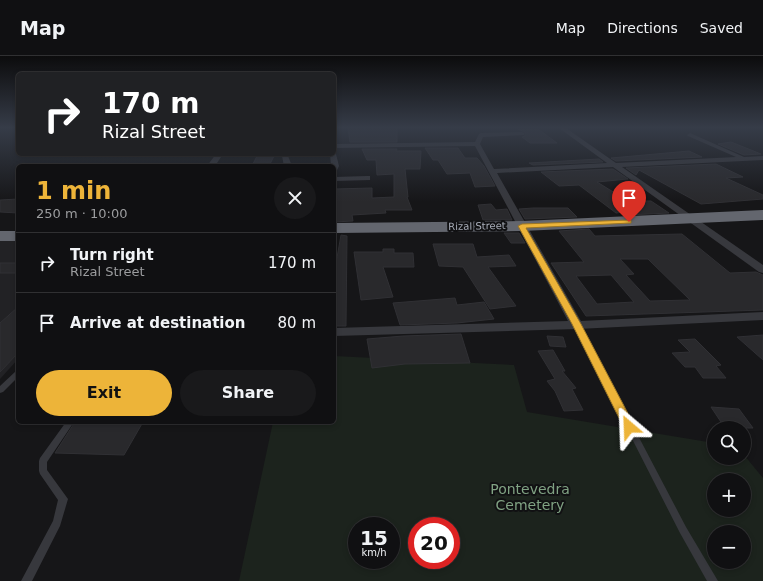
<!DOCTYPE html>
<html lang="en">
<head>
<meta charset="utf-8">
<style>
	:root { --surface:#101012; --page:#19191b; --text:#f1f3f6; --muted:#9c9d9f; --line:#303032; --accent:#edb439 }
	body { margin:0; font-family:"DejaVu Sans",sans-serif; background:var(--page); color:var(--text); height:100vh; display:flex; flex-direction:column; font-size:15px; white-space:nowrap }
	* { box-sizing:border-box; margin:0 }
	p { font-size:13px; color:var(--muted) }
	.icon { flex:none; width:22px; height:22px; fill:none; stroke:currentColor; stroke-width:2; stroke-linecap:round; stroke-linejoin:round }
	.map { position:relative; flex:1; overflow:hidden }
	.side { position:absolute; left:16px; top:108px; width:320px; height:260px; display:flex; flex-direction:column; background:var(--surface); border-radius:6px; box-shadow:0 2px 6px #0003,0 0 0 1px var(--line) }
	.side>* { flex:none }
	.hud { position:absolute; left:16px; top:16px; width:320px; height:84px; border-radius:6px; box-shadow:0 2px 6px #0003,0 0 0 1px var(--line); background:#202124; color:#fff; overflow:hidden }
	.buttons { position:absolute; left:707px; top:365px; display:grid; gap:8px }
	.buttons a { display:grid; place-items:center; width:44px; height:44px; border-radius:50%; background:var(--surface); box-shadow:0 2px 6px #0003,0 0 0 1px var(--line); font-size:20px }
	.speed { position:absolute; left:348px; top:461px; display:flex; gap:8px; font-size:20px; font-weight:700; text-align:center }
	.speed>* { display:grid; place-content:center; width:52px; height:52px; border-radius:50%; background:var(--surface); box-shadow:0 2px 6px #0003,0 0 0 1px var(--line); line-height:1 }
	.speed small { font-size:10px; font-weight:400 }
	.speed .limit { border:6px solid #d22; background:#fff; color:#111 }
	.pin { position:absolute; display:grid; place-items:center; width:34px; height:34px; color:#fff; margin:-41px -17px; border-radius:50% 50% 50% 0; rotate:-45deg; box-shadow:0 0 4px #0007 }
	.pin .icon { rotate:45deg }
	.me { position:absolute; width:44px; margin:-22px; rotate:334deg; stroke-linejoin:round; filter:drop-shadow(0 0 3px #0008) }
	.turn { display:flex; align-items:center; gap:14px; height:84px; padding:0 20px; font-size:18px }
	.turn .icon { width:52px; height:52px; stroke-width:2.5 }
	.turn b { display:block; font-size:28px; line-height:34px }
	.round { display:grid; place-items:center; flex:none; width:42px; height:42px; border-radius:21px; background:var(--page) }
	.headline { display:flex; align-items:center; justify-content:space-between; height:68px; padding:0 20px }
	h1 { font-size:24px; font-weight:800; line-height:30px; color:var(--accent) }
	.button { display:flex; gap:8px; margin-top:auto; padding:8px 20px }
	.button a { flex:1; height:46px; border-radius:24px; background:var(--accent); color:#111; font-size:16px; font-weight:800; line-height:46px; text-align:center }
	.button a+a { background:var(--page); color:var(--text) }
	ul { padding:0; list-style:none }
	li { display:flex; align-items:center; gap:12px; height:60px; padding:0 20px; border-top:1px solid var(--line) }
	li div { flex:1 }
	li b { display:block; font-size:15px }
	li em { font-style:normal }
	header { display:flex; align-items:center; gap:24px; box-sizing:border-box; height:56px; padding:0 20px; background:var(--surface); border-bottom:1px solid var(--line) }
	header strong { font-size:19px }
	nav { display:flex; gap:22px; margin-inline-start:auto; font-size:14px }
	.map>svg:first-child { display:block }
</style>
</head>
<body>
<header>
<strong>Map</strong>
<nav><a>Map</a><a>Directions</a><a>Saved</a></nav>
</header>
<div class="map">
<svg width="763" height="525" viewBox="0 0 763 525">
	<rect width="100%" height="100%" fill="#161618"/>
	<path fill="#222225" d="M0 185H18V303L0 323Z"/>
	<path fill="#1c231d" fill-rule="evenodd" d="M334 300 514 309 527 356 714 387V402H744V399L763 422V525H239L273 366H334ZM714 424H744V454H714ZM357 470H391V504H357ZM417 470H451V504H417ZM714 476H744V506H714Z"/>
	<path fill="#29292c" stroke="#303034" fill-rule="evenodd" d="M348 72H397V86H350Z
		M517 73H538L557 87H530L522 81 525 80V76Z
		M731 86 761 98 744 99 718 88Z
		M425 92H458L465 102H477L484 110 495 130 475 131 470 117 447 118 438 104H433Z
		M362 93H397L396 95H421L420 113H405L408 141H407L412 154H385L386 157 352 159 353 165 334 166V133L372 132V142L394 141V118L377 119 376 104H367Z
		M689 95 702 101 616 105 611 102Z
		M258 98H275L269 110H252Z
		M599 103 603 106 533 109 529 107Z
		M716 108 743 121 726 122 763 139V143L701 148 639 114 636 119 626 112Z
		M613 113 628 123 597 126 628 145H651L669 157 627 159 624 156 616 157 579 129 559 130 541 116Z
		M18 143V157L0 156V144Z
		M491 148 496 154 507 153 512 164H483L478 149Z
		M533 152H568L577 161 525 163 519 153Z
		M589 173 595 180 682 178 730 217 756 216 763 219V254L586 260 551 207 584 206 559 175ZM620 203H648L690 244 650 245 626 219 634 218ZM611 219 634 246 597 248 576 220Z
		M504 177H519L525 187H511Z
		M341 179 347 180 346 270H334V213H335Z
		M433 188H473L477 201 509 199 516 210 488 211 516 250 490 253 463 211 439 210Z
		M383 193H394V197H413L414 211H383L393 241 361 244 354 196H383Z
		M0 207H18V217H0Z
		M455 242 457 249 484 246 494 263 457 267 400 269 393 247Z
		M18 251V297L0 316V267Z
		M461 278 470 307 405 308 372 312 367 283 403 280Z
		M763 279V304L737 281Z
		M547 280 563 281 566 291 550 290Z
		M695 283 721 309 716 310 726 322H703L695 311H685L672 297 690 296 678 284Z
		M553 294 565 315H562L576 332 572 333 583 354 564 355 555 335 547 325 555 323 538 295Z
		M711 351 739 353 753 372H725Z
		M75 366H143L124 399 55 397Z"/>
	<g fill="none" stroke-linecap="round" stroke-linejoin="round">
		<path fill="#37383d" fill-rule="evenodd" d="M577 267 580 269 686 471 718 525H707L680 477 574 269Z
			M18 314V321L3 336 0 337V330L16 315Z
			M66 366H74L47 406V414L68 443 60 470 32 525H21L53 465 58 444 40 418 39 415V405L40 402Z"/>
		<path fill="#37383d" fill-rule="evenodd" d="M559 72H566L616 107 736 101 688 80 687 79 690 77 744 101 763 100V104L622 111 763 209V217L759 216 613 111 497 117 581 265 763 256V264L577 273 334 280V272L568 265 475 90 334 92V88L475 86 479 78 481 77 522 76 524 77V79L483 81 480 88 494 113 607 107Z
			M334 96 336 98 339 110 337 114H334V110H331L330 98H334Z
			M216 98H223L215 110H207Z
			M285 98 288 100 292 110H284L282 100Z
			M367 120H370V124L334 125V121Z"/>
		<path fill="#63666e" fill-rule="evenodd" d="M763 154V164L522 175 334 177V167L522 165Z
			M0 175H18V185H0Z"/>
	</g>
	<linearGradient id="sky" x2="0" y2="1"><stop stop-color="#0c0c0d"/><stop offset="0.49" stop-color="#363c48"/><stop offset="1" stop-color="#363c48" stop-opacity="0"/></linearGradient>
	<rect width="763" height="146" fill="url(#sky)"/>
	<path fill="#edb439" stroke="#9a7525" d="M629 164H631V167L526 172 581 268 633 367 635 371 633 374 629 376 625 374 572 268 518 170 522 168Z"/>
	<g text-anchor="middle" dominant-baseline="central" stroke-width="4" stroke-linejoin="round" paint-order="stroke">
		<g font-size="10" fill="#a8adb8" stroke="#111113">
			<text transform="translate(477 170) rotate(-1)">Rizal Street</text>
		</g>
		<g font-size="14" fill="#80a283" stroke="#111113">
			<text x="530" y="433">Pontevedra<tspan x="530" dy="16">Cemetery</tspan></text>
		</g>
	</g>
</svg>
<div class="buttons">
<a><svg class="icon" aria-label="search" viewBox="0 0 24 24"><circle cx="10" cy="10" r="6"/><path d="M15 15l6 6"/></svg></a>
<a>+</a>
<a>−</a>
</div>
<div class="speed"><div>15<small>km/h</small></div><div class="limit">20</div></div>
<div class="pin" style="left:629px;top:166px;background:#d93025"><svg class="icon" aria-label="arrive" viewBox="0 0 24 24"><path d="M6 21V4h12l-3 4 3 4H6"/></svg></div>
<svg class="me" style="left:629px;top:371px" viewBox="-20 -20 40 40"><path d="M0-17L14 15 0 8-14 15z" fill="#edb439" stroke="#fff" stroke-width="4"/></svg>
<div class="hud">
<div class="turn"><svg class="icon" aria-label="right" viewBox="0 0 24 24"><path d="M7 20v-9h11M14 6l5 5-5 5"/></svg><div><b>170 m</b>Rizal Street</div></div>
</div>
<section class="side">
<div class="headline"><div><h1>1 min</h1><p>250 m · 10:00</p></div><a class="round"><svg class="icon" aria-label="close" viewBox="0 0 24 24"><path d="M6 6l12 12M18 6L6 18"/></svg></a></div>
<ul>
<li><svg class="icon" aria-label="right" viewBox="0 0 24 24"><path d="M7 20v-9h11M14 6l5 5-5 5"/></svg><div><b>Turn right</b><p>Rizal Street</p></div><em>170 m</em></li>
<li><svg class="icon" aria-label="arrive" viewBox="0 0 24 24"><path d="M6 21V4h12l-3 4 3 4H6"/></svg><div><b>Arrive at destination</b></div><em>80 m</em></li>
</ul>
<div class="button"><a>Exit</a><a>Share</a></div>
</section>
</div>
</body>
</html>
